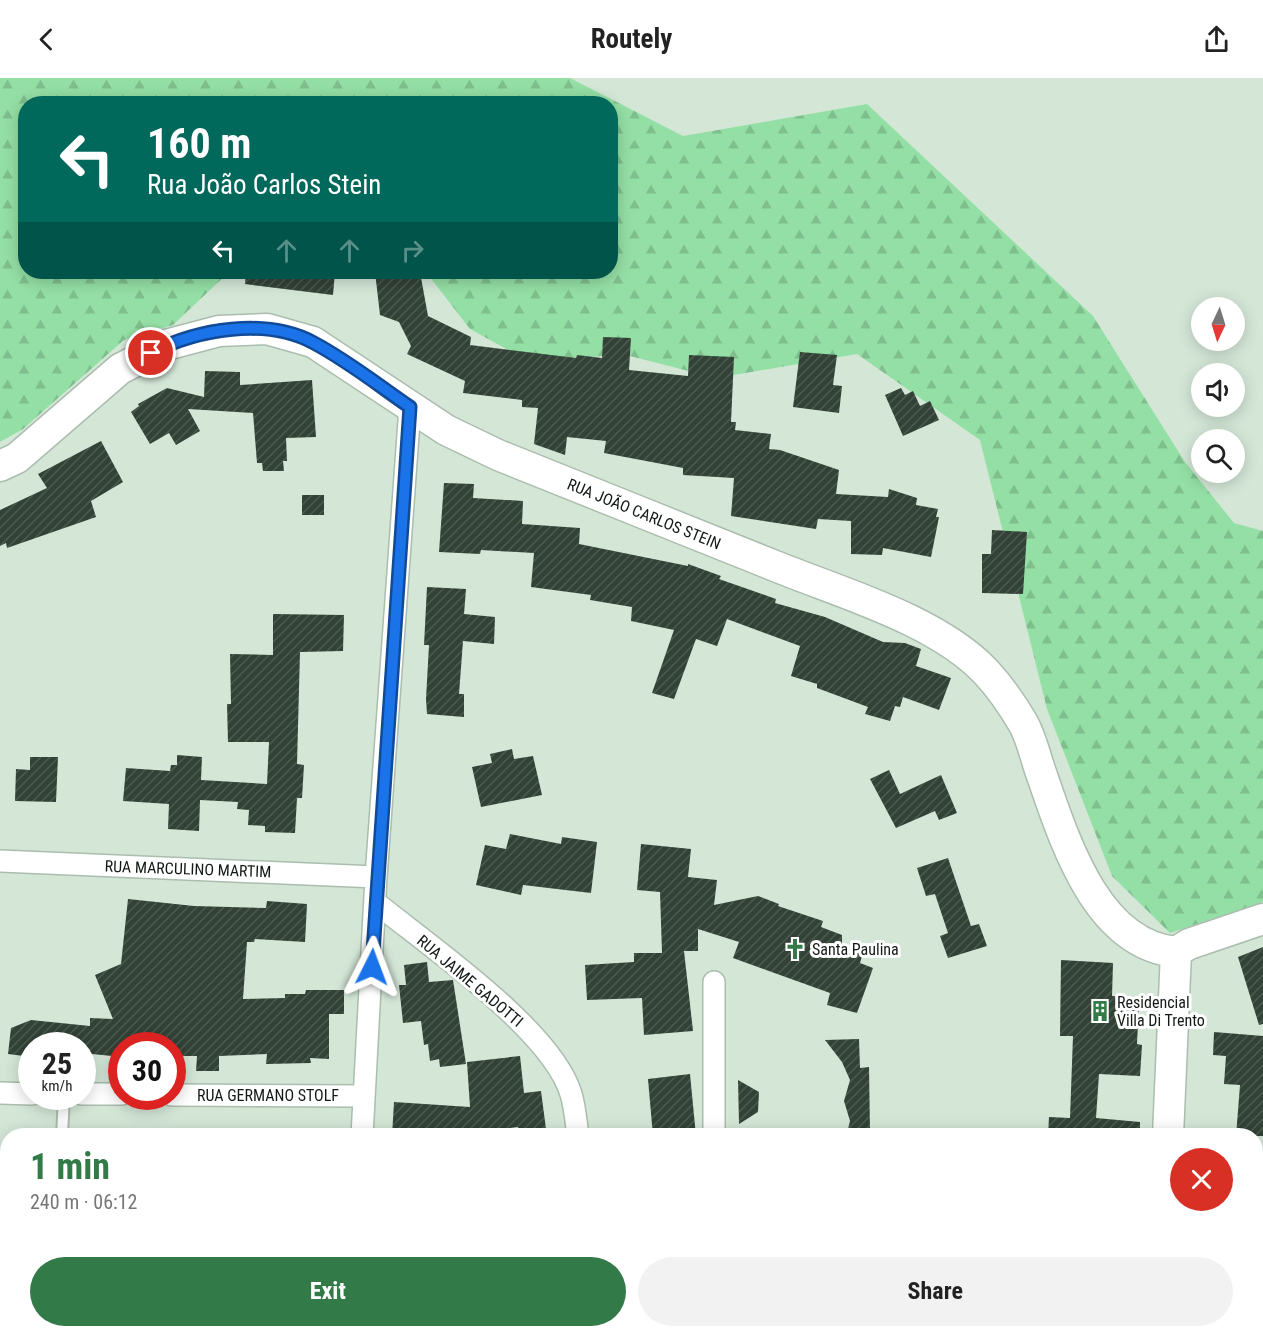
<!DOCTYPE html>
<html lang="en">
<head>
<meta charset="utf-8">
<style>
	:root { --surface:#fff; --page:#f2f2f2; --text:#222; --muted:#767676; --accent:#327b48 }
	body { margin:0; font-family:"Roboto Condensed",sans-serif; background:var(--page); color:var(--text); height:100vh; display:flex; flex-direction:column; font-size:22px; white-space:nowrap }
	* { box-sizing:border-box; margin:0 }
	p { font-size:20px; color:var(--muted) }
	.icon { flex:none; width:33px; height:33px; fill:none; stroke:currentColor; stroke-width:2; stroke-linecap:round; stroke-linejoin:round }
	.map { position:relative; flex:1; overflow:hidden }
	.panel { position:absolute; left:0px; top:1050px; width:1263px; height:210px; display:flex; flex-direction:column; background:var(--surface); border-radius:24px 24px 0 0; box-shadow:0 3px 15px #0003 }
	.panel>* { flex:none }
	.hud { position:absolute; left:18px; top:18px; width:600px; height:183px; border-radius:24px; box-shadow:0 3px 15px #0003; background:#00695c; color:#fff; overflow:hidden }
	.needle { width:39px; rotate:184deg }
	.buttons { position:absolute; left:1191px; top:219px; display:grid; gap:12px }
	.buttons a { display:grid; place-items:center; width:54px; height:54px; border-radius:50%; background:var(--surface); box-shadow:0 3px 15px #0003; font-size:30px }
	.speed { position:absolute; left:18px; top:954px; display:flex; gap:12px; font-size:30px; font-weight:700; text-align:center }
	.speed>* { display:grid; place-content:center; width:78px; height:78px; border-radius:50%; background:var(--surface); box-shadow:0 3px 15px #0003; line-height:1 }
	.speed small { font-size:15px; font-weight:400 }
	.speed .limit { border:9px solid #d22; background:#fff; color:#111 }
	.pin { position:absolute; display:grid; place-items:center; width:51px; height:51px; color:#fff; margin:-26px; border:3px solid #fff; border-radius:50%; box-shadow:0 2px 6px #0007 }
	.me { position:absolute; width:66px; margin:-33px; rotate:3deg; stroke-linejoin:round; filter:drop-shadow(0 0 4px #0008) }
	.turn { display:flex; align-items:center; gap:21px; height:126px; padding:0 30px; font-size:27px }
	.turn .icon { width:78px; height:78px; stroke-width:2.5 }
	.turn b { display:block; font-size:42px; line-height:51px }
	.lanes { display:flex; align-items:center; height:57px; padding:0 30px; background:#0003; justify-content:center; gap:30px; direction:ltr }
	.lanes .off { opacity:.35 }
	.round { display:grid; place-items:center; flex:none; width:63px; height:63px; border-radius:32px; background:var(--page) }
	.headline { display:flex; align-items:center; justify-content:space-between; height:102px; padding:0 30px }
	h1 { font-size:36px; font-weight:700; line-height:45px; color:var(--accent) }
	.primary-button { display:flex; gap:12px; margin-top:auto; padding:12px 30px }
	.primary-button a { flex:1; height:69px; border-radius:36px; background:var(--accent); color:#fff; font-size:24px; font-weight:700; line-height:69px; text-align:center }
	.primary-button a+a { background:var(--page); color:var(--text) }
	header { display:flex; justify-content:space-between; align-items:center; height:78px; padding:0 30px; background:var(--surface); font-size:27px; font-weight:700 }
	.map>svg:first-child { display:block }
</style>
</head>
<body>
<header><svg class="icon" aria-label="back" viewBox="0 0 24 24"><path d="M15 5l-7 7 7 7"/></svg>Routely<svg class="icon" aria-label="share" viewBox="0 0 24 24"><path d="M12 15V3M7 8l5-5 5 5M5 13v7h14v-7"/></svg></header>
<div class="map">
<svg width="1263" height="1260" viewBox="0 0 1263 1260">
	<defs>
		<pattern id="forest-firs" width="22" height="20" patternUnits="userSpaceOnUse" patternTransform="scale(1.5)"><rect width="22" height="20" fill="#94dfa5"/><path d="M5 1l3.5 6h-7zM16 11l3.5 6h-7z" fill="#7fbf8d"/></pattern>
		<pattern id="building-hatch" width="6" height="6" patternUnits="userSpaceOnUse" patternTransform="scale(1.5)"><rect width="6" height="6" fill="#324236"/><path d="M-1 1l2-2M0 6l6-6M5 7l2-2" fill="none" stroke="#4d5a50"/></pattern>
	</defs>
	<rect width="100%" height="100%" fill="#d4e7d7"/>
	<path fill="url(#forest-firs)" d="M0 0H570L683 58 867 26 1093 238 1185 384 1234 445 1263 453V824L1170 855 1112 798 1047 631 980 362 857 276 716 300 622 276 532 285 470 251 429 198 428 194H610V26H26V194H229L173 247 124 262 23 351 0 364Z"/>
	<path fill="url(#building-hatch)" d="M246 194H335L333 217 245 206Z
		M375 194H420L428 238 471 259 470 267 576 280 577 277 602 280 603 259 631 260 629 292 688 298 689 277 734 279 731 344H736L735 352 771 356 769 371 780 372 839 392 836 416 888 419 889 411 917 420 916 427 938 431 936 439H939L931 479 883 470 882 477 851 476V443L818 441 816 451 731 438 734 400 683 397V390L604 375 606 363 567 359 565 377 534 366 538 330 522 329V322L463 315 465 303 407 276 411 268 399 244 380 237Z
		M800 274 837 277 833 307 842 308 839 335 793 329Z
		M205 293 240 294V307L312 302 316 359 286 360 287 383H283L284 393H263L262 385H257L253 335 188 331 200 353 176 367 169 355 150 366 131 334 139 328 138 326 167 310 204 319Z
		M901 310 905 317 913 313 920 328 930 323 939 342 903 358 885 317Z
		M101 363 123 404 91 423 96 439 7 470 6 465 0 468V432L47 410 38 396Z
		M444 405 474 406 473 420 523 423 522 446 580 450 579 466 688 488V486L721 498 719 501 776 521 775 525 825 539 883 564 905 565 921 571 916 588 951 600 939 632 903 619 900 629 895 628 890 643 865 636 868 629 817 610V606L791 598 800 568 727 541 717 568 696 561 674 621 652 615 674 552 631 543 632 529 590 522 591 517 531 509 534 475 481 472 480 476 439 474Z
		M302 417H324V437H302Z
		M992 452 1027 454 1023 516 982 515V476H991Z
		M427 509 466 511 464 536 495 539 494 566 463 563 459 616H464V639L427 636 426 621 429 567H424Z
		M273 536 344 537 343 573 300 574 297 686 304 687 302 720H297L295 755 265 754V748L248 747 249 732 237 731 238 724 200 722 199 753 168 751 169 726 123 723 126 690 170 693 171 687H177V677L202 679 201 702 267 706 269 664H228L227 626H231L230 576 273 577Z
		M512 671 514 681 533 678 542 717 481 729 472 689 492 685 490 676Z
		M30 679H58L56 724 15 723 16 691 30 692Z
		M889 692 900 716 941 697 957 735 939 742 935 733 896 750 870 701Z
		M510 756 561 766 562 759 597 764 591 815 523 807 521 817 476 807 485 767 506 771Z
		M641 766 691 771 688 799 717 802 714 827 758 818 779 826 778 828 823 843 821 849 842 857V867L863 875 860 885 873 890 857 935 827 927 830 915 733 880 739 864 698 851V873H684L693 953 644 957 642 920 587 922 585 887 634 884V875H662L660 814 637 812Z
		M948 780 971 848 979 846 987 868 948 880 940 858 948 855 935 816 926 818 917 790Z
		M128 821 194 828 266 830 267 823 307 826 305 864 255 861 254 864H247L243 921 285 920V916H305L306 912H344V936H329V981L310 980 311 985 266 986 267 976 219 978V993H196L197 978H172V968H122V979L82 975V968H32V979L8 976 11 950 31 942 90 948V940L113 941 95 897 121 886Z
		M1263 869V946L1259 947 1238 879Z
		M1061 882 1113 885 1112 918 1128 919V924L1139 925 1137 966 1142 967 1140 998 1099 996 1096 1040 1140 1044V1058H1048L1049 1039 1070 1040 1073 958H1060Z
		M427 884 429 904 453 902 466 986 440 989 439 981 430 983 428 966 424 967 421 943 403 945 399 907H406L404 887Z
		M1214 954 1263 958V1058H1236L1240 1007 1224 1006 1226 978 1213 977Z
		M859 961 860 990 869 989 870 1054 847 1055 850 1043 844 1023 850 1002 842 984 825 962Z
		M520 978 524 1015 541 1013 546 1051 519 1053 518 1049 440 1058H392L394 1024 470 1029 467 984Z
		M690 996 696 1058H653L648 1001Z
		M738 1002 759 1014 758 1034 739 1046Z"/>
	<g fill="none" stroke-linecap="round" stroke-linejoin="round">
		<defs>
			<path id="lane" d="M62 1058 64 1018
				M52 1260V1252"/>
			<path id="street" d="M0 783 376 799
				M375 824C429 868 552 952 571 1016 575 1029 576 1044 578 1058
				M0 1015 32 1016
				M82 1016H122
				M172 1017 364 1018
				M362 1058 376 799 410 329
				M714 1058V904
				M613 1252 615 1260
				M350 1260 351 1252
				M675 1260V1252"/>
			<path id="secondary" d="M0 388 17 380 120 291 166 267 219 253 267 251 313 264 446 352 498 377C592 415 686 452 780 490 845 516 938 543 986 594 999 608 1013 628 1023 645 1031 659 1035 677 1040 692 1063 757 1094 866 1176 874
				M1176 874 1189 866 1263 841
				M1168 1058 1176 874
				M1158 1260V1252"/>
		</defs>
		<use href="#lane" stroke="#aabdae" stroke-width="14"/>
		<use href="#street" stroke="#aabdae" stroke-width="24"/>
		<use href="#secondary" stroke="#aabdae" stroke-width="33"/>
		<use href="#lane" stroke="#fff" stroke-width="10"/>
		<use href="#street" stroke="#fff" stroke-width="21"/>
		<use href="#secondary" stroke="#fff" stroke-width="30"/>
	</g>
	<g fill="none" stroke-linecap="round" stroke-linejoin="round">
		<defs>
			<path id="route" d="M151 275C197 251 266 239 314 265 348 283 378 307 410 329L372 889"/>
		</defs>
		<use href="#route" stroke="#114b97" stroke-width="15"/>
		<use href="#route" stroke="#1a73e8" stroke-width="10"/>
	</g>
	<defs>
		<symbol id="church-bare" viewBox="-9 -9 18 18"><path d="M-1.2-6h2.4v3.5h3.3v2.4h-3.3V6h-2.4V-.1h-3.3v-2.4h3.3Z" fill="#327b48" stroke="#fff" stroke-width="2.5" paint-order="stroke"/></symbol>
		<symbol id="building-bare" viewBox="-9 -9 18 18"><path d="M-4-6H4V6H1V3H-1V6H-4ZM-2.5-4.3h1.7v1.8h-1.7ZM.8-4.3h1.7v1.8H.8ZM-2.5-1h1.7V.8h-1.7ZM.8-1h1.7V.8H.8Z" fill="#327b48" stroke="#fff" stroke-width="2.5" paint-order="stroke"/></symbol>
	</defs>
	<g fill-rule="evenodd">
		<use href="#church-bare" x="780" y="856" width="30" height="30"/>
		<use href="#building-bare" x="1085" y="918" width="30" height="30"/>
	</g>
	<g text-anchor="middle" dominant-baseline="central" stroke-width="6" stroke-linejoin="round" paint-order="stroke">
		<g font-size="16" fill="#131a15" stroke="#fff">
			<text transform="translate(644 436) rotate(22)">RUA JOÃO CARLOS STEIN</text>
			<text transform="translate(188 791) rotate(2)">RUA MARCULINO MARTIM</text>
			<text transform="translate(470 903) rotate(40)">RUA JAIME GADOTTI</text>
			<text x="268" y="1017">RUA GERMANO STOLF</text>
		</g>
		<g font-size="16" fill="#131a15" stroke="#fff" text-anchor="start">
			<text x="812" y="871">Santa Paulina</text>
			<text x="1117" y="924">Residencial<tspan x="1117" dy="18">Villa Di Trento</tspan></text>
		</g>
	</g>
</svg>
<div class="buttons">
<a><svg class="needle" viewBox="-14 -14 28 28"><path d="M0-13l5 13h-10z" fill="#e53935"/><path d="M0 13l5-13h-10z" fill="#767676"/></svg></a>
<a><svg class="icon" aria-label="sound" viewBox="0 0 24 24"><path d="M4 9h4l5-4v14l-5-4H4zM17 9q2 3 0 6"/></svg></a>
<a><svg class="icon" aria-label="search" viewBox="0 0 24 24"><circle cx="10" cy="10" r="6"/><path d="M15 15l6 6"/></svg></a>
</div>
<div class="speed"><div>25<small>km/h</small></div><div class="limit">30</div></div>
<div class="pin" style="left:151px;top:275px;background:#d93025"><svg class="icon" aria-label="arrive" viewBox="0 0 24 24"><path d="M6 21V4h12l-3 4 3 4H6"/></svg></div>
<svg class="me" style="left:372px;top:889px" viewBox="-20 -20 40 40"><path d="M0-17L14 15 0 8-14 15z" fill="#1a73e8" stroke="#fff" stroke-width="4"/></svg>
<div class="hud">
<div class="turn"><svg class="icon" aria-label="left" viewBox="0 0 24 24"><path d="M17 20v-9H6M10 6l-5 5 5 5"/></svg><div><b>160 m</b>Rua João Carlos Stein</div></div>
<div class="lanes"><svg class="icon" aria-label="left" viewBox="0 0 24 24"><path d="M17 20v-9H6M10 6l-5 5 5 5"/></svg><svg class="icon off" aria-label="ahead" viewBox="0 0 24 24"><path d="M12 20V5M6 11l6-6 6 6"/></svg><svg class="icon off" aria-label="ahead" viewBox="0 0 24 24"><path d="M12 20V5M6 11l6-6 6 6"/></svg><svg class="icon off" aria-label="right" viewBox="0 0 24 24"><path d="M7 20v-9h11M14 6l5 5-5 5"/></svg></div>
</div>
<section class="panel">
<div class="headline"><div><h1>1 min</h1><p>240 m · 06:12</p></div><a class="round" style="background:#d93025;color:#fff"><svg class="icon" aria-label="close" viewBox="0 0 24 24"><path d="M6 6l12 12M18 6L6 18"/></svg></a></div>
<div class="primary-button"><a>Exit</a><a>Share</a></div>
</section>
</div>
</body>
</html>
